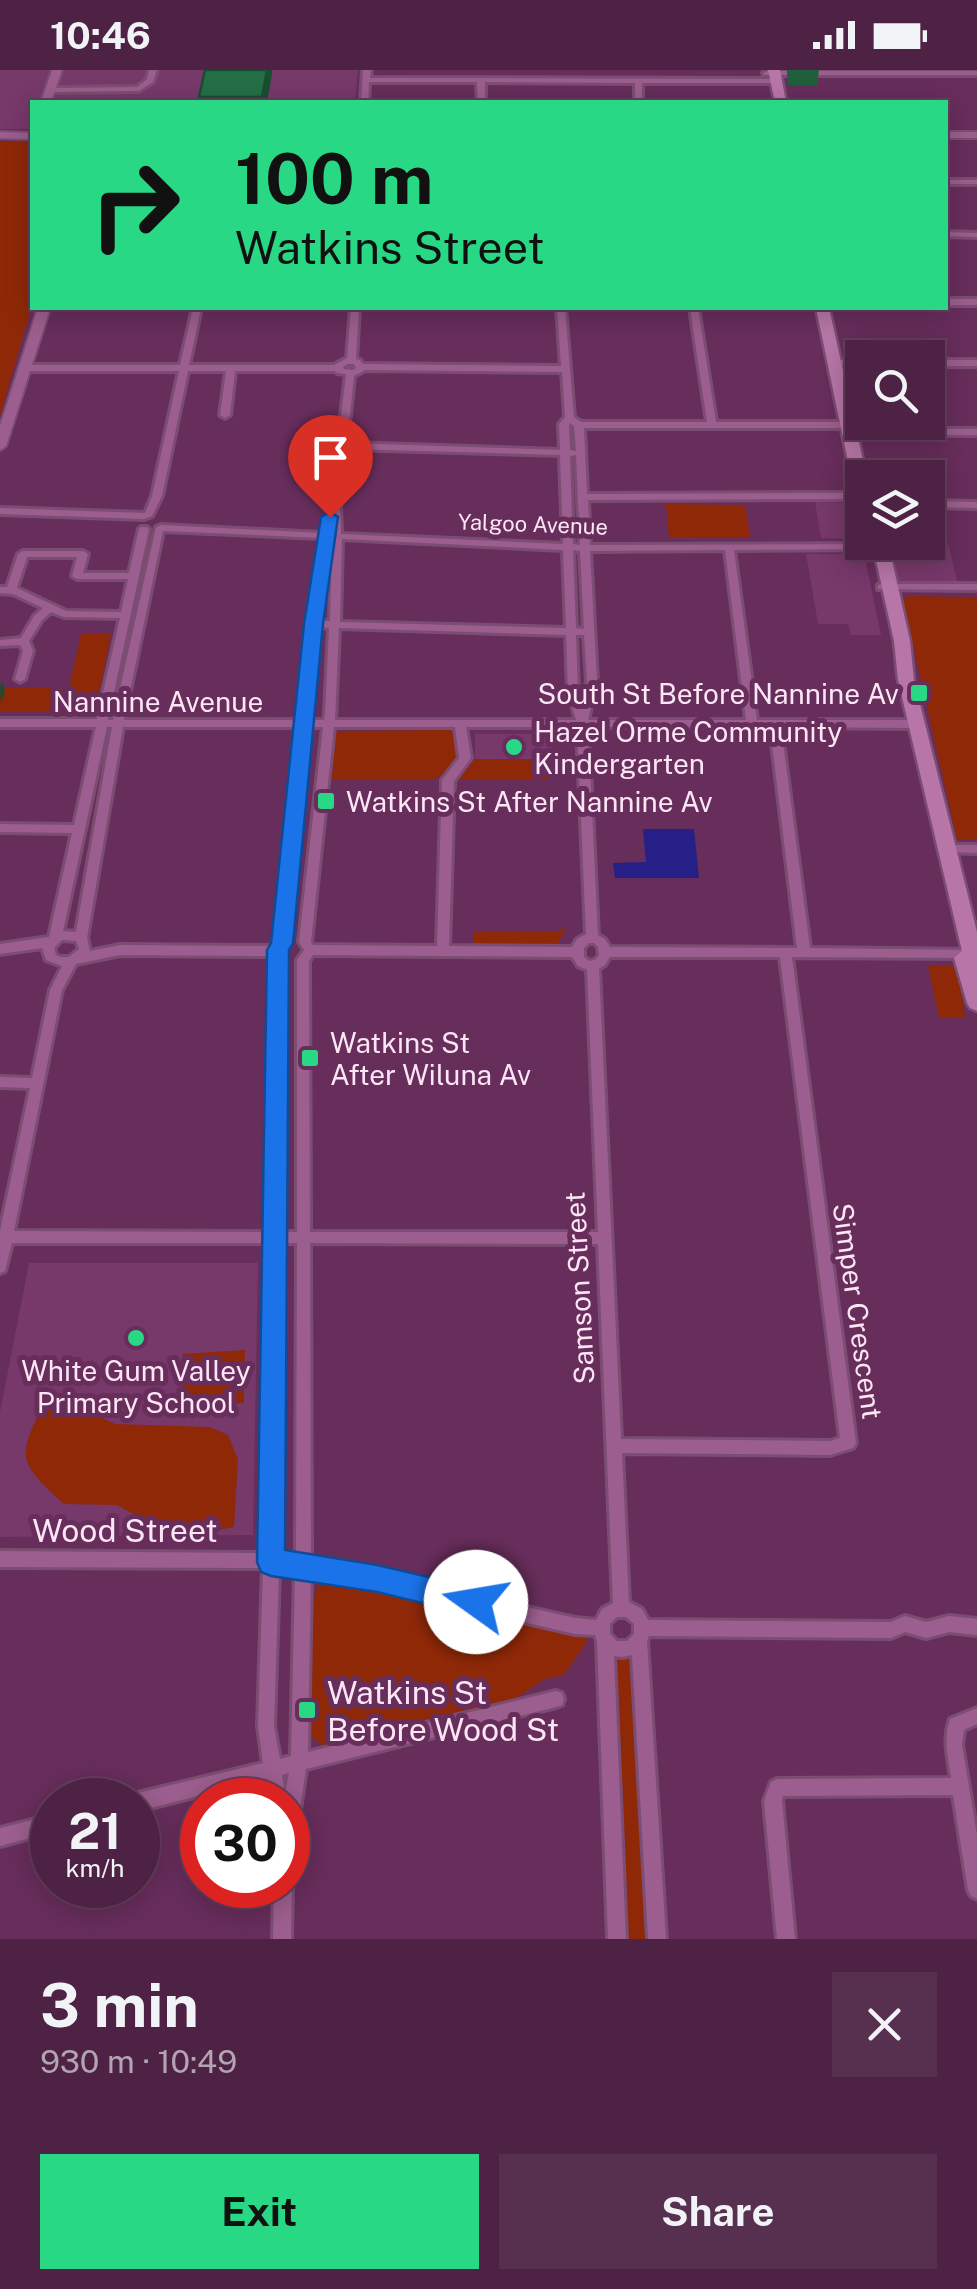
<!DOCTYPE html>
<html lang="en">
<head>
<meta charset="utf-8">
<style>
	:root { --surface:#4d2244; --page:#572f4f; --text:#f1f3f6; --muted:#b3a4b2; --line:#643f5d; --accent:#29d885 }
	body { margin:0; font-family:"Public Sans",sans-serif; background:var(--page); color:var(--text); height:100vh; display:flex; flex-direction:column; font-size:38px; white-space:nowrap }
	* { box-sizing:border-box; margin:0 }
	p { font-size:32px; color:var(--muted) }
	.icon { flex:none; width:55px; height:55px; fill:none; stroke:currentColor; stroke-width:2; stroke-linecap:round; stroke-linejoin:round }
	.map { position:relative; height:1869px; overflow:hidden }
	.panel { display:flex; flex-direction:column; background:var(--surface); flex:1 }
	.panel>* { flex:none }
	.banner { position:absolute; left:30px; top:30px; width:918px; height:210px; border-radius:0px; box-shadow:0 5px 25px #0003,0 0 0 2px var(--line); background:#29d885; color:#111; overflow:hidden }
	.tools { position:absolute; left:845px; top:270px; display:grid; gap:20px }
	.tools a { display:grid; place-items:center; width:100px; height:100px; border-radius:0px; background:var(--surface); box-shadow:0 5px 25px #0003,0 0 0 2px var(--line); font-size:50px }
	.speed { position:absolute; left:30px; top:1708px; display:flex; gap:20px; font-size:50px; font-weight:700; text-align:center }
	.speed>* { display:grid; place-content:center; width:130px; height:130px; border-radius:50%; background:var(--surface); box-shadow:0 5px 25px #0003,0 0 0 2px var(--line); line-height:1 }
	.speed small { font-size:25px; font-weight:400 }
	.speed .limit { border:15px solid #d22; background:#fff; color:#111 }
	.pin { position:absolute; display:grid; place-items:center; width:85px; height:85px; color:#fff; margin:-102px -42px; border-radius:50% 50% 50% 0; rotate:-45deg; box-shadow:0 0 10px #0007 }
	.pin .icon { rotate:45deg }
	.me { position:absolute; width:110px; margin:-55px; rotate:283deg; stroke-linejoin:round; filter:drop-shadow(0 0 8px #0008) }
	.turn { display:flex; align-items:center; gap:35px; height:210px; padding:0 40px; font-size:45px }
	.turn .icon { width:130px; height:130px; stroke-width:2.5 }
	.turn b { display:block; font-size:70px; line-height:85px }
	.round { display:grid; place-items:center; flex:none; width:105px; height:105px; border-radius:0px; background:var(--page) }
	.overview { display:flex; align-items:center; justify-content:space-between; height:170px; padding:0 40px }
	h1 { font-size:60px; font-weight:700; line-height:75px }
	.cta { display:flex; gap:20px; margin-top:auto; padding:20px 40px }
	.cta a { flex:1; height:115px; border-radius:0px; background:var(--accent); color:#111; font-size:40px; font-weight:700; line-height:115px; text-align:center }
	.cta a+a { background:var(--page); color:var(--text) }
	.status { display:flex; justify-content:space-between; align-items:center; height:70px; padding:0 50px; background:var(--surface); direction:ltr }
	.status svg { height:28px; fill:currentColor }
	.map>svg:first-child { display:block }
</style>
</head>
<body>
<div class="status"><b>10:46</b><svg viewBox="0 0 49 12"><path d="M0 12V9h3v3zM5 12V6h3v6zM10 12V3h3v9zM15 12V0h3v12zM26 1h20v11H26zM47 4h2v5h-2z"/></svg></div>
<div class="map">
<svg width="977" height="1869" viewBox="0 0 977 1869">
	<rect width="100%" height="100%" fill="#672d5b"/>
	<path fill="#77386a" d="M0 0H358L355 32H32V59H0Z
		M815 432 854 433 861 469 821 468Z
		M928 442H940L958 514 899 513 890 473 928 472Z
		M806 484H864L881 565H851L848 554H818Z
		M475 664H552L553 689H475Z
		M29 1193H258L253 1465 0 1467V1342Z"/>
	<path fill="#8f2807" d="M0 71H32V235L0 346Z
		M666 434 745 435 750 467H669Z
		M151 464 152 487 119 639H109L147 465Z
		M909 526 977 527V770H957L903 531Z
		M81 564H111L95 643 84 647H51V642H0V617H69Z
		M449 660 459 672 460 685 444 705 433 709H332L336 661Z
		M475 689H553V710H458Z
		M566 857 558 874 474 876V862H557Z
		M928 896H953L958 900 965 947H939Z
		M245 1280 244 1304 182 1308 183 1284Z
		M244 1308V1333L181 1338 182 1313Z
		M43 1337 94 1344 115 1354 210 1357 228 1365 238 1389 234 1457 212 1461 157 1457 117 1435 64 1434C22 1395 14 1389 43 1337Z
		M332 1506 587 1568 586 1573 564 1605 545 1609 512 1631 323 1676 312 1667 308 1653 314 1528 319 1511Z
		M612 1582 621 1587 636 1583 650 1869H625Z"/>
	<path fill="#271f88" d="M643 759H694L699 808H615L613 793 646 792Z"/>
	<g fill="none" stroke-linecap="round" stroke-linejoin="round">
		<defs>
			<path id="street" d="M149 0H157L153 12 139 21 50 22 46 20 50 18 137 17 147 9Z
				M363 0H371L370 8 777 9 781 11 777 13H642V32H635V13L485 12V32H478L477 12H369L368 32H361Z
				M767 1H977V5H764L763 3Z
				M945 110H977V114H945Z
				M945 162 977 163V167L945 166Z
				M945 229H977V235H945Z
				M193 238H201L189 295H334L347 288 351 238H359L356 289 360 290 363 294 561 296 557 238H565L574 347 581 352H707L690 238H698L716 352H848L853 355 848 358H584L587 424 862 423V429L588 430 590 475 884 474V478L881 479 734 480 757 650H916L921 654 916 658 781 657 810 878 977 880V886L973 888 792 887 856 1373 853 1378 830 1385 622 1383 629 1532 642 1539 648 1550 891 1552 905 1546 926 1552 949 1546 977 1549V1565L949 1562 926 1568 905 1562 891 1568 649 1566 647 1571 666 1869H648L632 1585 622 1587 614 1586 626 1869H608L597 1571 595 1565 575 1564 311 1503 308 1682 556 1621 562 1623 564 1629 562 1635 556 1637 306 1699 297 1759 294 1765 288 1768V1730H269L266 1709 138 1741V1730H130L132 1726 138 1723 263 1693 258 1656 263 1498 0 1497V1481L264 1483 268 1173H12L5 1201 0 1203V1161L30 1018 0 1017V1007L32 1008 50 920 62 896 46 890 42 878 0 884V874L49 867 72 763 0 762V754L74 755 96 657H0V649H97L120 548 64 547 51 542 42 550 29 571 33 581 25 609 20 612 15 609 23 581 20 575 0 576V570L21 568 34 546 43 538 13 524 0 523V517H7L18 484 23 481H83L88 484 83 503H129L139 459 141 457H147L149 459 108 650H113L156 457 161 455 322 463 330 439 346 304 337 303 335 301H235L230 345 225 348 220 345 226 301H188L162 426 152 446 144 449 0 444V438L145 443 152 426 179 301H24L20 298 24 295H180ZM348 294H354L356 298 353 300 344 299 343 297ZM365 300 562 302 565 347 559 354 560 380 347 373 354 306ZM570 353 574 356 576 381 570 380 569 355ZM346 379 560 385 563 474 341 464 340 439ZM576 385 580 475 573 474 570 386ZM163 461 321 468 308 554 298 650H124ZM330 469H332L330 551H319ZM342 469 563 480 566 558 340 552ZM573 480 580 481 584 559 576 558ZM725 480 746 650H588L597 611 590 481ZM27 487H77L72 506 77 509H128L121 542 66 541 17 518ZM318 557 329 558 325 644 324 650H309ZM339 558 566 565 568 622 576 650H335ZM576 565H584L587 611 581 632 578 622ZM107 657H112L76 862 63 861ZM123 657H298L274 876 120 875 90 881 87 868ZM308 657H323L299 872 304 880 297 890V1162H282L284 881 288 873ZM334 657H455L459 688 442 710 437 876 313 875 311 872ZM466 657H577L586 864 577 869 572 877 449 876 454 711 471 688ZM588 657H770L797 878 610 877 605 869 598 865ZM62 870 76 871 79 879 69 887H60L56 885 54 878ZM589 873H594L598 877 599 885 595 890 589 891 584 887V878ZM120 885 272 886 268 1162 14 1161 62 920 76 894ZM313 885 572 887 578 896 587 900 598 1162H310L309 891ZM610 887H780L840 1368 830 1371 621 1369 599 899 605 895ZM282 1173H297L296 1487 279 1485ZM310 1173 598 1174 613 1533 602 1539 596 1550 575 1548 311 1488ZM279 1500 295 1502 291 1686 280 1689 274 1656ZM626 1547 634 1554V1564L627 1571H617L610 1564V1554L617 1547ZM289 1703 285 1723 282 1705Z
				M835 290H862V296L832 295 831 293Z
				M928 290H977V296H928Z
				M850 359H977V365L847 364V360Z
				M928 431 977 432V438L928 437Z
				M882 514H977V520L878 519V515Z
				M945 775H977V783L941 782 939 779 941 776Z
				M977 1638V1654L964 1660 962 1675 977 1765V1829L971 1826 968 1820 953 1725 783 1726 782 1731 795 1869H777L764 1731 771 1712 777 1709 951 1708C948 1687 943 1669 950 1649Z
				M52 1745V1762L0 1776V1758Z
				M288 1808 292 1815 291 1869H273L274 1815H288Z"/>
			<path id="secondary" d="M52 0H62L51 32H41Z
				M0 62 32 63V69L0 68Z
				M945 62H977V68H945Z
				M38 238H50L6 376 0 380V356Z"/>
			<path id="primary" d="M768 0H780L786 32H775Z
				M816 238H829L867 408H862V424L854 420Z
				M872 472H888L910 571 914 610 977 862V941L970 938 967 933 954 888 962 881 898 610 894 571Z"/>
		</defs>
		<use href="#street" stroke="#7c4d72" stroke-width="6"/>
		<use href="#secondary" stroke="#7c4d72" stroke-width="4"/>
		<use href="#primary" stroke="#7c4d72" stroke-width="5"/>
		<use href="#street" fill="#9c5e8e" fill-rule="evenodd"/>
		<use href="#secondary" fill="#9c5e8e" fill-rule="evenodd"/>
		<use href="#primary" fill="#b776a7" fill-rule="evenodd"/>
	</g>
	<path fill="#1f5f3c" d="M205 0H272L267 32H199V27Z
		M787 0H819L817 15H787Z"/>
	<path fill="#194e31" d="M267 0H272V4L267 32H263Z
		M2 611 5 621 1 634 0 617Z"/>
	<path fill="#246f46" stroke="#194e31" stroke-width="2.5" d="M205 0H267L262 27H199Z"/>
	<path fill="#1a73e8" stroke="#114b97" stroke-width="2.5" d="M330 442 338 447 323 554 293 873 289 880 285 1480 377 1495 476 1518 486 1522 491 1532 486 1542 476 1546 377 1522 271 1506 261 1502 257 1492 267 880 271 873 304 554 321 447Z"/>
	<g fill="#29d885" stroke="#672d5b" stroke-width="4">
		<rect x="909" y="613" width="20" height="20" rx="5"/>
		<circle cx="514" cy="677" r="10"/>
		<rect x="316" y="721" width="20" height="20" rx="5"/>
		<rect x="300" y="978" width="20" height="20" rx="5"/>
		<circle cx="136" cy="1268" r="10"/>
		<rect x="297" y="1630" width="20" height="20" rx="5"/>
	</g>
	<g text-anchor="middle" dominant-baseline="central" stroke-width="10" stroke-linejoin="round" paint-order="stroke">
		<g font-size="22" fill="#fce6f6" stroke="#672d5b">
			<text transform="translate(533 454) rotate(2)">Yalgoo Avenue</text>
		</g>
		<g font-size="28" fill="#fce6f6" stroke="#672d5b" text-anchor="start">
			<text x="899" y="623" text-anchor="end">South St Before Nannine Av</text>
			<text x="534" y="661">Hazel Orme Community<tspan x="534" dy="32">Kindergarten</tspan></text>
			<text x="346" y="731">Watkins St After Nannine Av</text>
			<text x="330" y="972">Watkins St<tspan x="330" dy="32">After Wiluna Av</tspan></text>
			<text x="136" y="1300" text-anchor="middle">White Gum Valley<tspan x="136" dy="32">Primary School</tspan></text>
		</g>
		<g font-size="28" fill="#fce6f6" stroke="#672d5b">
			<text x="158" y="631">Nannine Avenue</text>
			<text transform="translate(579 1218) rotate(-93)">Samson Street</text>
			<text transform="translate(858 1241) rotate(82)">Simper Crescent</text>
		</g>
		<g font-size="32" fill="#fce6f6" stroke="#672d5b">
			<text x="125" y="1460">Wood Street</text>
		</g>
		<g font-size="32" fill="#fce6f6" stroke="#672d5b" text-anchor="start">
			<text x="327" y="1622">Watkins St<tspan x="327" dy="37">Before Wood St</tspan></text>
		</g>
	</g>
</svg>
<div class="tools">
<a><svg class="icon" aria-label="search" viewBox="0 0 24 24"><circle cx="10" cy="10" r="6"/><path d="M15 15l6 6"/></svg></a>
<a><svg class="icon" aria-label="layers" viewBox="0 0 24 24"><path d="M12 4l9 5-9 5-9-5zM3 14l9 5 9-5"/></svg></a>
</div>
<div class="speed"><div>21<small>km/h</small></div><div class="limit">30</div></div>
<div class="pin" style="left:330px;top:447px;background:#d93025"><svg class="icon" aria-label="arrive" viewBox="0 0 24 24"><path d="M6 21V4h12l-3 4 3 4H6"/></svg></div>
<svg class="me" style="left:476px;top:1532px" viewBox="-20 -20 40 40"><circle r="19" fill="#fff"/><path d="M0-13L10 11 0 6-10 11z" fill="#1a73e8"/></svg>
<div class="banner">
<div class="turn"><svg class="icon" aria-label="right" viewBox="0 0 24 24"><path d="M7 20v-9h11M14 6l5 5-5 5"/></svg><div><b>100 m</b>Watkins Street</div></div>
</div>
</div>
<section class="panel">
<div class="overview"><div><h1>3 min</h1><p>930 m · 10:49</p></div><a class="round"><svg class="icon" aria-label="close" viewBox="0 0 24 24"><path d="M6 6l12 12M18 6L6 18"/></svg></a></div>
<div class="cta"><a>Exit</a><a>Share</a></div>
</section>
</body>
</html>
